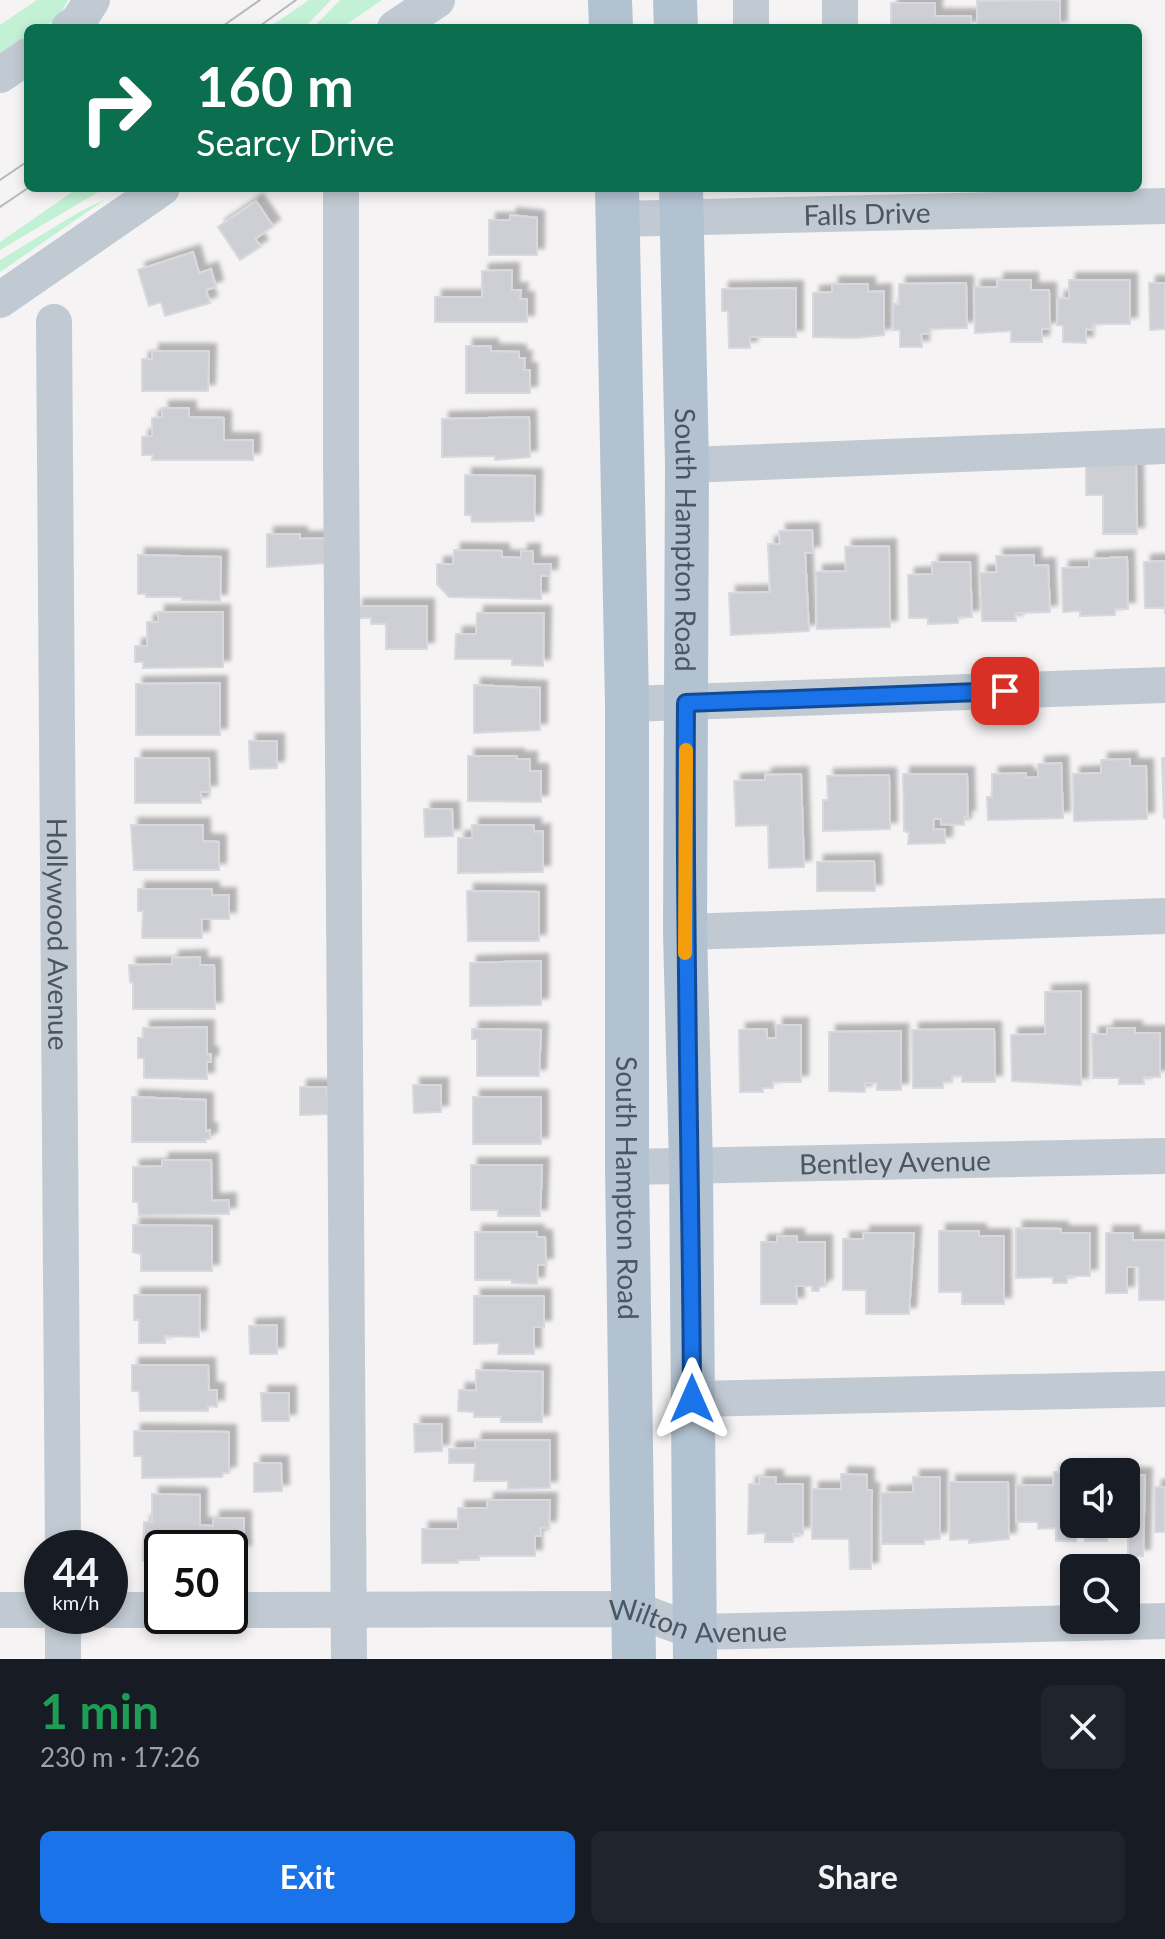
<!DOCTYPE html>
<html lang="en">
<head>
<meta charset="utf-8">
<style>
	:root { --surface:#171b24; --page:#20242c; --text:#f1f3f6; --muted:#9ea1a6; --accent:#1a73e8 }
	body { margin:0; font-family:Lato,sans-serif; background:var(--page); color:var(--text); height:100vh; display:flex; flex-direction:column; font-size:30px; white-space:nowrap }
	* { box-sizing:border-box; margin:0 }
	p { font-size:26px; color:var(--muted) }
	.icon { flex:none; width:44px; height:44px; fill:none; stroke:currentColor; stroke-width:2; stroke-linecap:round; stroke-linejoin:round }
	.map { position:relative; height:1659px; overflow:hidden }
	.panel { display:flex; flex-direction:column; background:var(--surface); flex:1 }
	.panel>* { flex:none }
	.banner { position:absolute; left:24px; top:24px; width:1118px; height:168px; border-radius:12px; box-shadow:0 4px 12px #0003; background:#0b6e4f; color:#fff; overflow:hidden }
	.tools { position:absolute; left:1060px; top:1458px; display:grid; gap:16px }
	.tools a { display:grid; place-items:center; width:80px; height:80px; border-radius:12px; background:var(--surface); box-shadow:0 4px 12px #0003; font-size:40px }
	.speed { position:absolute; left:24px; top:1530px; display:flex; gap:16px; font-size:40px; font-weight:700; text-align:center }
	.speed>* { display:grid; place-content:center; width:104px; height:104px; border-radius:50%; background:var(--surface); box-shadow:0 4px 12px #0003; line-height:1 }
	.speed small { font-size:20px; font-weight:400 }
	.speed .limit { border:4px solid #111; border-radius:12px; background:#fff; color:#111 }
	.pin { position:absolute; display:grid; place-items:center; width:68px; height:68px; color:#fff; margin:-34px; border-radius:16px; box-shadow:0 4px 12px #0006 }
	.me { position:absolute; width:88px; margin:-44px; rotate:0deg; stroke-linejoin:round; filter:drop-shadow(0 0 6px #0008) }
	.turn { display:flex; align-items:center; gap:28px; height:168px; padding:0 40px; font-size:36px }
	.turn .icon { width:104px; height:104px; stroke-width:2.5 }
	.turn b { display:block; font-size:56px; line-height:68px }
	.round { display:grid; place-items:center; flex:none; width:84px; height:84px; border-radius:12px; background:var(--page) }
	.head { display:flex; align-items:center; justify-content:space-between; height:136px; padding:0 40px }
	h1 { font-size:48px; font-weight:700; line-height:60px; color:#1e9e55 }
	.primary-button { display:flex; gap:16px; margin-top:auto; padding:16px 40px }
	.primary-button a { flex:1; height:92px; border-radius:12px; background:var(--accent); color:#fff; font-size:32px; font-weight:700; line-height:92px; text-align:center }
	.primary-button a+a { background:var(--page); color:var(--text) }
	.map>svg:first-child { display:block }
</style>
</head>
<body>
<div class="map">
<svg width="1165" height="1659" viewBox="0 0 1165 1659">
	<defs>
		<filter id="shadow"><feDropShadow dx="7" dy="-7" stdDeviation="2" flood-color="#0004"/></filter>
	</defs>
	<rect width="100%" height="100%" fill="#f5f3f3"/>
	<path fill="#c3f1d5" d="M37 0H68C58 19 50 28 28 28V38L0 57V25Z
		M309 0H331L304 28H268Z
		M340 0H382L341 28H313Z
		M78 188H105L0 250V242Z
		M106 199 0 272V260L81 211Z"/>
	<path fill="#cdcfd5" stroke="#d7d9de" stroke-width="2" filter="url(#shadow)" d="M1060 0V28H977V1Z
		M891 3H935V16H971V28H891Z
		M256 201 273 226 255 239 261 246 240 260 218 227Z
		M510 215 537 218V255H489V220H510Z
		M193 252 199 273 211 269 216 287 206 290 210 303 165 316 161 302 149 306 138 270Z
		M512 270V290H521L520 299H527V322H435V297H482V271Z
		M997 280H1031V290H1049L1050 329H1042V342H1011V331L975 333 974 287H997Z
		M1069 280H1130V324H1093V330L1086 329V343L1063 342V326L1057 325 1058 298 1069 299Z
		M966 283 967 328 930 329V334H921L922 347H900V330H893V304H899V284Z
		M1149 283H1165V329L1150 330Z
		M832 284H868V292L884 291V335L855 338 813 337V293L832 292Z
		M796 288V337H750V348H729L728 311H722V289Z
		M466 346H491V351L519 352V358H525L524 370H530V393H466Z
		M152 351H209L208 391H142V359H152Z
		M162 408H189V417L224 418V440H253V460H152L153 455H142V437L152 436V418L162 417Z
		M529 417 530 457 495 460V456L442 457V419Z
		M1086 462H1136L1137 534H1103V495H1086Z
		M465 475 535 476 534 521 472 522 471 515H465Z
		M812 530 813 553H805L809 631 731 635 729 593 770 592 768 544H780L779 531Z
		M267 534H300V539L328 538V563L267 567Z
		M889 546 890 627 817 629 816 572 846 571 845 547Z
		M454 550 502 551V557L521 558V551H533V564H551L550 576H541V599L449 597 437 584V564H453Z
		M138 555 221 557 220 601 182 600V597H146V594H138Z
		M1034 555V566L1048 565 1050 612 1015 613 1016 621H982L980 573 997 572 996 556Z
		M1127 557 1128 609H1115V615L1080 616V611L1063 612 1062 568 1089 567V559Z
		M1165 561V614V608H1145L1144 562Z
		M932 562H970L972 617H958V623L928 624V618H909L908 575 932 574Z
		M356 606H427V649H386V624H371V618H356Z
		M158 612H223V667L143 668V662H135V646H147V622H158Z
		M477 613H544L543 666 512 665V659H455L456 634H476Z
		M220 683V735H136V684Z
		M474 685 540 688V730L474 733Z
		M249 741H277V768L250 769Z
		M468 756H517V759H530V771H541V802L468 801Z
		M135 758H209L210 792H201V803H135Z
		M1162 758H1165L1164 819Z
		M1130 759V766H1146L1147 819 1074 821 1073 774 1101 773V760Z
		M1061 763 1063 818 988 820 987 797H992V774L1026 773V778L1038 777V764Z
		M801 774 804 867 769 868 768 825 736 826 734 781 765 780V775Z
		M903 774H967L968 817H964V825L941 824V819H934L933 830 945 829V843L908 844 909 833 904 831Z
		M889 775 890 829 823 831V800H828L827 776Z
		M424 809H452L453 836 425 837Z
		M131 825H203V841L219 842V870H134Z
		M472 825H534V832L543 831V872L458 873V838H472Z
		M874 861 875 891H817V862Z
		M138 889H212V895H229V919H202V938H142L143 911H138Z
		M467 891 539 892V941H468Z
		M200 957V965H214L215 1009H133V983L130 982 129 965 172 964V958Z
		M541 961V1005L470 1006V963Z
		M1081 991V1085L1012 1081 1011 1035 1045 1034V992Z
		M776 1025H801V1082H773V1088H763V1092H740L739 1030 767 1029V1038H776Z
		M207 1027V1054H211V1062H207V1079L144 1078V1058H138V1038H143V1028Z
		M1107 1028H1135V1033H1160V1077H1143L1144 1084H1119V1078H1093L1092 1034H1107Z
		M472 1029 541 1030 539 1076H477V1039H472Z
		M994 1029 995 1082H962V1076H952V1082H943V1088H913L912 1030Z
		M901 1031V1090H877V1083H865V1092L829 1091V1032Z
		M413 1085H441V1112L414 1113Z
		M300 1087H327L328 1114 300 1115Z
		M132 1097 206 1100V1131L210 1130V1139H205L206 1142H132Z
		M473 1097H541V1144H473Z
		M162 1160H211L212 1201 229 1200V1214L139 1215 138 1202H133V1167L162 1166Z
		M471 1165H542L540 1216H498V1210H471Z
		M133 1225 212 1226V1271H141V1254L133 1252Z
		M1016 1228 1061 1229V1233H1090V1276H1067V1283H1053V1277L1016 1278Z
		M939 1231H979V1236H1004V1304H962V1292H939Z
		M475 1232H537V1237H545L546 1265H538L537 1284 512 1283V1280H475Z
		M863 1233H914L909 1314H866V1290H843V1239H863Z
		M1106 1233H1133V1240H1165V1300H1139V1267H1127V1293H1106Z
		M777 1236H797V1242H825V1286L819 1287V1291H812V1286H796L797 1304H761V1242H777Z
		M134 1295H200L199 1337 165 1336V1343H139V1320H134Z
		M474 1296H544V1327H534V1354H498L499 1343 474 1344Z
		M277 1325V1354H250L249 1326Z
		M132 1365H208L209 1390H217V1407L208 1406V1411H140L139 1391H132Z
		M476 1370 543 1372 542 1422H501V1417H474V1412L458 1411 459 1390 476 1391Z
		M261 1393H289V1421H262Z
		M414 1424H442V1451L415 1452Z
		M134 1431 229 1432V1473H223L222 1477 142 1478V1456H134Z
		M475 1440H550V1488L508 1489V1481H474L475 1463H449V1449L475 1448Z
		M254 1463H281L282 1491 254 1492Z
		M1121 1467V1472H1084V1468Z
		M1054 1472H1074L1076 1541H1056V1528L1038 1529V1522H1016V1485H1053Z
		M841 1474 867 1475V1490H872L871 1569H850L849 1539H812V1489H841Z
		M1126 1475H1145L1143 1556H1128V1528H1107V1541H1085V1524H1126Z
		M759 1477H776V1484H803V1534H793V1542H765V1533L748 1534 749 1484H759Z
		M913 1477H940V1539L924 1540V1544H882L881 1493 913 1492Z
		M949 1482H1008L1009 1539 969 1543V1539L950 1540Z
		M1155 1487H1165V1532H1155Z
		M152 1494 200 1495V1525L213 1526V1518H244V1552H230V1548H211V1542L201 1541V1548H162V1564L143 1561 144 1522H152Z
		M487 1500H550L549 1528H540L541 1536H535V1556H479V1560H458V1563H422V1529H458V1508H487Z"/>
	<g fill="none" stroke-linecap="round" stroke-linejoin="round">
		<g stroke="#c1cad2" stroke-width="36">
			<path d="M751 0V28"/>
			<path d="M840 0V28"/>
			<path d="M69 28 78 22 92 0"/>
			<path d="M395 28 437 0"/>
			<path d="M0 75 28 56"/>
			<path d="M341 188V456L349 1659"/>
			<path id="s1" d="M619 219 1165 206"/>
			<path d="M0 300 162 188"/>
			<path id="s2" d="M54 322 63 1548"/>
			<path d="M687 465 1165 446"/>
			<path d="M627 704 1165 685"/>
			<path d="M685 932 1165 916"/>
			<path id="s3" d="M627 1167 1165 1156"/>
			<path d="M692 1399 1165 1389"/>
			<path d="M0 1610H42"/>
			<path d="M110 1610H162"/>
			<path id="s4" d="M230 1610 634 1609 695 1632 1165 1621"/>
			<path d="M63 1616V1659"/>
		</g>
		<g stroke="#b3c2d1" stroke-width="44">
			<path d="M610 0 611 28"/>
			<path d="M675 0 676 28"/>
			<path id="s5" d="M617 188 627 704V1167L634 1659"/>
			<path id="s6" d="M681 188 687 465 685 932 691 1165 695 1659"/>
		</g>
		<path stroke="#b5b8bd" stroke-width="2" d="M220 28 260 0
			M257 28 296 0
			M0 180 28 161
			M0 207 28 188"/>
	</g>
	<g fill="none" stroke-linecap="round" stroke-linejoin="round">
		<defs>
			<path id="route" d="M692 1399C691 1167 684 935 686 703L1005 691"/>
		</defs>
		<use href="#route" stroke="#114b97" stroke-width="20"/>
		<use href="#route" stroke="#1a73e8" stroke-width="14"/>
		<path stroke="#f59e0b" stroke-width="14" d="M685 953 686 750"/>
	</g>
	<g text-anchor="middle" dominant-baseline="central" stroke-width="6" stroke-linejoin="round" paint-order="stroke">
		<g font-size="28" fill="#4a5661" stroke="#fff">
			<text stroke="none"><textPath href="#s1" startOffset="248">Falls Drive</textPath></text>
			<text stroke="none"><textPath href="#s6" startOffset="352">South Hampton Road</textPath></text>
			<text stroke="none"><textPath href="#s2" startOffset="612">Hollywood Avenue</textPath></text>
			<text stroke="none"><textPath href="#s3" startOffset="268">Bentley Avenue</textPath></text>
			<text stroke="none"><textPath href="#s5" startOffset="1000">South Hampton Road</textPath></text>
			<text stroke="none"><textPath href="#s4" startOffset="470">Wilton Avenue</textPath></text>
		</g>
	</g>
</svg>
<div class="tools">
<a><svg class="icon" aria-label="sound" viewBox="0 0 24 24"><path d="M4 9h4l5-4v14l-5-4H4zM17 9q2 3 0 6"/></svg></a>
<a><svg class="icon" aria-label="search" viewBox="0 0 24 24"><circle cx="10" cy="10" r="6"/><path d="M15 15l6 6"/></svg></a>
</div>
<div class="speed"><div>44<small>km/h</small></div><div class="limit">50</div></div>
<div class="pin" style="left:1005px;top:691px;background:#d93025"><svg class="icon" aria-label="arrive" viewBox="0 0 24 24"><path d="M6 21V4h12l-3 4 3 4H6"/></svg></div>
<svg class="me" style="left:692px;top:1399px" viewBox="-20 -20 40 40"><path d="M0-17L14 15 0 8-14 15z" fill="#1a73e8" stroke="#fff" stroke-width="4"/></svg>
<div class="banner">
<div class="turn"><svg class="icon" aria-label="right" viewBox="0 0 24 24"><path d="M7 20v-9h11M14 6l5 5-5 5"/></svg><div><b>160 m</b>Searcy Drive</div></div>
</div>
</div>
<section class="panel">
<div class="head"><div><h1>1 min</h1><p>230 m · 17:26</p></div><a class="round"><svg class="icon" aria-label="close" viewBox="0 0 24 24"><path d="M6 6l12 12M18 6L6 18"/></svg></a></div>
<div class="primary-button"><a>Exit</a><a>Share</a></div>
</section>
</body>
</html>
